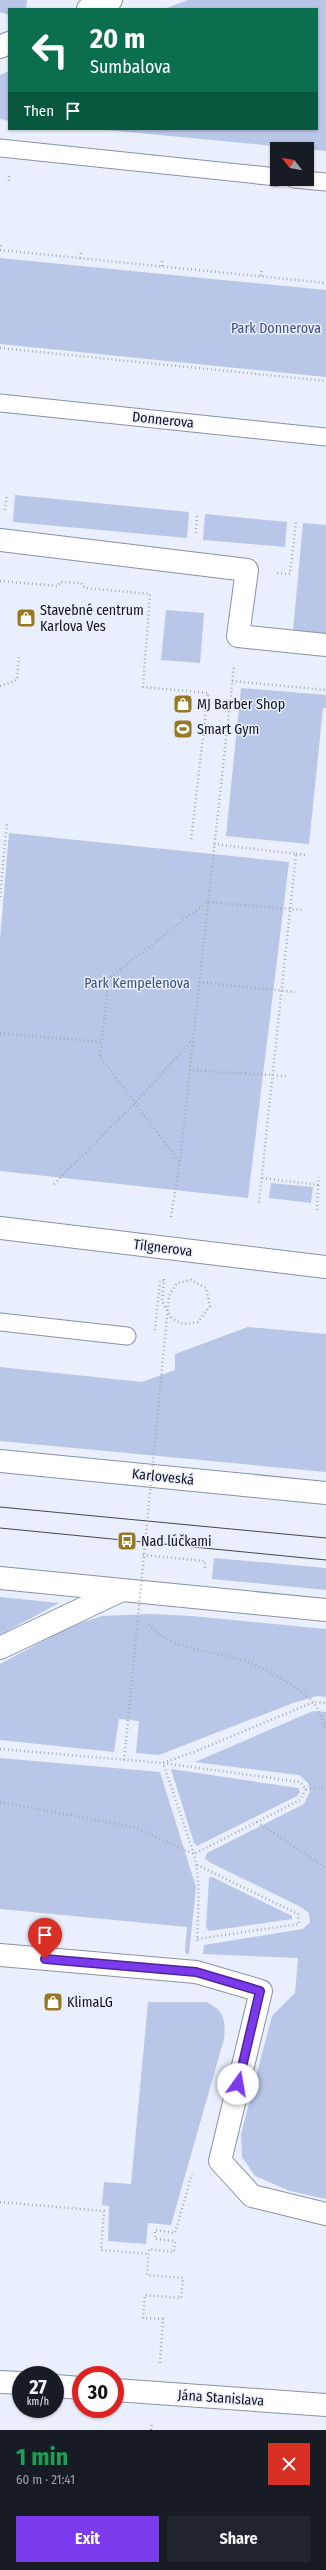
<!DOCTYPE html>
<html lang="en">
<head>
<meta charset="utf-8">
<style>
	:root { --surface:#171b24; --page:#20242c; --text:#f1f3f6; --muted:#9ea1a6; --accent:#7c3aed }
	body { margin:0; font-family:"Fira Sans Condensed",sans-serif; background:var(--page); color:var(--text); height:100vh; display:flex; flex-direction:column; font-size:15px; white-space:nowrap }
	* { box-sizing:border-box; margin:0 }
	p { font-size:13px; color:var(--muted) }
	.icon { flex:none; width:22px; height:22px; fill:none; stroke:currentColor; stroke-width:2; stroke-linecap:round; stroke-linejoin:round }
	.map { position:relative; height:2430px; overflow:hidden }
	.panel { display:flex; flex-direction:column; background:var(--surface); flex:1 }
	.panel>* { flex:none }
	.banner { position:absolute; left:8px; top:8px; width:310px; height:122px; border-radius:0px; box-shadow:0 1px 3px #0004; background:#0b6e4f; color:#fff; overflow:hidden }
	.needle { width:26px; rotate:301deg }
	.buttons { position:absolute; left:270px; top:142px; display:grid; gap:8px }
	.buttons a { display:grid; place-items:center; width:44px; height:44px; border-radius:0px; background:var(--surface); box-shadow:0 1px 3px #0004; font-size:20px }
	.speed { position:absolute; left:12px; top:2366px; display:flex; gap:8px; font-size:20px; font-weight:700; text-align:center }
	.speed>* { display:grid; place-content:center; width:52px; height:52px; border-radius:50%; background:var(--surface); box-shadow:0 1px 3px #0004; line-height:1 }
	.speed small { font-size:10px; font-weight:400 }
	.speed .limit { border:6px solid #d22; background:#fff; color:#111 }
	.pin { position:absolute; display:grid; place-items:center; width:34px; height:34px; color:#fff; margin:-41px -17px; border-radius:50% 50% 50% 0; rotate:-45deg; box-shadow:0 0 4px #0007 }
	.pin .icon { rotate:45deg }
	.me { position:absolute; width:44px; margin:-22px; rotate:13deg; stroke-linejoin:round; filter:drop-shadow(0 0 3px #0008) }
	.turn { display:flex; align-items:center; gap:14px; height:84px; padding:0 16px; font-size:18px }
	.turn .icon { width:52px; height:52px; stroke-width:2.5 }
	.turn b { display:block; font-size:28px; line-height:34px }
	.then { display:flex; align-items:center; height:38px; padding:0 16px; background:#0003; gap:8px; font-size:15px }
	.round { display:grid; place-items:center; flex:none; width:42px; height:42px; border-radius:0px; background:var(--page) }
	.headline { display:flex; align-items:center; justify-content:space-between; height:68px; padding:0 16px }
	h1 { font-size:24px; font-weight:700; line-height:30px; color:#1e9e55 }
	.button { display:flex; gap:8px; margin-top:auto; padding:8px 16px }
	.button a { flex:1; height:46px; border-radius:0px; background:var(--accent); color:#fff; font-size:16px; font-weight:700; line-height:46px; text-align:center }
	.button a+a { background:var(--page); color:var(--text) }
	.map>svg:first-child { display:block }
</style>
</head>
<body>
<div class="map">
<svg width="326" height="2430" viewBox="0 0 326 2430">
	<rect width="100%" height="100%" fill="#e9effc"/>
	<path fill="#b9c6e8" d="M0 0H27L26 9H9V15L0 12Z
		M188 0H326V151L97 129H317V9H164Z
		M9 71V121L0 119V75Z
		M0 258 326 290V377L0 344Z
		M15 495 189 512 187 538 13 522Z
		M205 514 287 522 285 547 203 540Z
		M303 523 326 525V636L293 631Z
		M166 610 204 613 200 663 161 660Z
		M241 688 326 695V708H323L309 844 226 836Z
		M9 833 289 862 248 1198 0 1171V939Z
		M271 1183 313 1187 311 1203 269 1198Z
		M248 1327 326 1334V1472L0 1441V1367L142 1382 175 1370V1354Z
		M214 1558 326 1568V1590L212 1579Z
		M0 1597 59 1603 0 1635Z
		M152 1614 192 1616 326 1629V1697L317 1696 293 1703 159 1755 136 1753 139 1721 119 1719 114 1752 0 1740V1664L69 1627 102 1616Z
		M313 1711 326 1712V2199L290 2191 255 2176 242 2157 241 2134 272 2016 295 1993 298 1958 203 1954 204 1945 303 1929 310 1922 309 1913 299 1906 209 1862 205 1858 207 1853 304 1804 310 1791 308 1783 299 1775 195 1762Z
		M0 1758 160 1772 196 1887 189 1954H186L185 1951 187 1927 0 1909Z
		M171 1769 298 1788 300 1792 297 1796 197 1846 194 1843Z
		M212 1877 292 1916V1919L209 1931 206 1927 209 1878Z
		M148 2002H206C224 2010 226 2020 224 2039L171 2225 148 2223 146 2244 108 2241 109 2206 102 2205 104 2182 131 2184Z"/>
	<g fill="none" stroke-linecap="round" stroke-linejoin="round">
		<defs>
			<path id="lane" d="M0 148 277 177
				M294 179 326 182
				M0 403 326 437
				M0 1322 127 1336"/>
			<path id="street" d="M88 9 111 0
				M0 47 9 43
				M0 540 247 570 238 636 326 645
				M0 1228 326 1267
				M0 1648 122 1590
				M0 1955 196 1972 261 1991 220 2161 252 2196 326 2214
				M0 2382 21 2383
				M55 2386 81 2388
				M115 2390 326 2405"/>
			<path id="secondary" d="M0 1461 326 1493
				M0 1578 326 1610"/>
		</defs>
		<use href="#lane" stroke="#8991a5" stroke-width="19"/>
		<use href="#street" stroke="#8991a5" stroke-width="24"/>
		<use href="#secondary" stroke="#8991a5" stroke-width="24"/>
		<path stroke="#a7acb8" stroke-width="2.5" stroke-dasharray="1 3" stroke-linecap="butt" d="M9 181V176
			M0 250 326 283
			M0 250 1 245
			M80 258 81 252
			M162 266V260
			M261 276 262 269
			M0 348 326 381
			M5 510 7 495
			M196 533 197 513
			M277 573 290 574 296 522
			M0 581 58 586 60 582 81 583 85 588 150 594 143 687 208 693 191 841
			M232 681 326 690
			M0 686 17 680 19 655
			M214 844 296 854 259 1203
			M296 854 308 855
			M0 897 7 822
			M199 982 295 992
			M0 1033 101 1042
			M189 1070 286 1076
			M179 1161 100 1057 109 978 207 902 303 910
			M262 1178 318 1185 319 1177
			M54 1184 134 1104 192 1040
			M317 1210 318 1185
			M171 1217 180 1161 234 666
			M164 1279 162 1301 172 1319
			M155 1330 160 1281 164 1280
			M143 1555 205 1561V1569
			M149 1624C171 1651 209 1650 239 1659 258 1664 300 1687 313 1702 319 1708 322 1721 326 1730
			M0 1749 163 1763 194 1752 314 1702 326 1703
			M124 1760 126 1741
			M306 1789 326 1788
			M0 1802 134 1827 194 1854 300 1800 306 1789 300 1782 163 1763 194 1854C201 1885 198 1910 197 1941
			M257 1822 326 1868
			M197 1865 298 1914 299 1924 197 1939
			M0 2202 104 2211 101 2250 149 2254
			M160 2363 163 2319 143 2318 145 2295 181 2298 183 2278 147 2275 149 2249 174 2252 175 2241 155 2239V2230L175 2233 192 2174
			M151 2430 152 2423"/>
		<use href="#lane" stroke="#fff" stroke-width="17"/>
		<use href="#street" stroke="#fff" stroke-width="22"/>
		<use href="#secondary" stroke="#fff" stroke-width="22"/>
		<path stroke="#454851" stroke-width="1" d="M0 1507 326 1538
			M0 1528 326 1560"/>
		<path stroke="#a7acb8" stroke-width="2.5" stroke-dasharray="1 3" stroke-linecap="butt" d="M126 1741 169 1296 177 1283 191 1280 206 1288 210 1306 198 1322 184 1324 172 1319"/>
	</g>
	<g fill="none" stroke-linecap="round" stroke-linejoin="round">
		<defs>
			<path id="route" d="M45 1959 196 1972 260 1991 238 2084"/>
		</defs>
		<use href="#route" stroke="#51269a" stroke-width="10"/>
		<use href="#route" stroke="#7c3aed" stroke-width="7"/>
	</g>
	<defs>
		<symbol id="shop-square" viewBox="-11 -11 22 22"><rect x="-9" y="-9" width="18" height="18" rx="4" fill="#967921" stroke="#e9effc"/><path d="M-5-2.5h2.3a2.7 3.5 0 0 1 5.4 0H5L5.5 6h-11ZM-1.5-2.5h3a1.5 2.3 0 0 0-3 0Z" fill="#fff"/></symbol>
		<symbol id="stadium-square" viewBox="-11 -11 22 22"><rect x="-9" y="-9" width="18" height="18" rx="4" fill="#967921" stroke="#e9effc"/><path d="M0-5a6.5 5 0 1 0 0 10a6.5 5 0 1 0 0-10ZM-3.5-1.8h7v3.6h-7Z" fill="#fff"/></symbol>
		<symbol id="bus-square" viewBox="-11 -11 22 22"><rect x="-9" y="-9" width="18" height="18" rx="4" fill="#967921" stroke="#e9effc"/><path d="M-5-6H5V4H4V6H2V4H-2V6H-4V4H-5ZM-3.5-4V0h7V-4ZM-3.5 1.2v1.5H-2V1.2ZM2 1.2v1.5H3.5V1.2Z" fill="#fff"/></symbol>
	</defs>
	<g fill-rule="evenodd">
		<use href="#shop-square" x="15" y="607" width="22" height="22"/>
		<use href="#shop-square" x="172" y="693" width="22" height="22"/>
		<use href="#stadium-square" x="172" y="718" width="22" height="22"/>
		<use href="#bus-square" x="116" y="1530" width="22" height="22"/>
		<use href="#shop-square" x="42" y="1991" width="22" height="22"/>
	</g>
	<g text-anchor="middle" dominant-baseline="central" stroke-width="3" stroke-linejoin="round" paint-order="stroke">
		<g font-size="14" fill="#3e4e7c" stroke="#e9effc">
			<text x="276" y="328">Park Donnerova</text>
			<text x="137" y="983">Park Kempelenova</text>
		</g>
		<g font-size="14" fill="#11141b" stroke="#e9effc">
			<text transform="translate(163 420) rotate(6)">Donnerova</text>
			<text transform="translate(163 1248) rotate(7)">Tilgnerova</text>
			<text transform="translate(163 1477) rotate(6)">Karloveská</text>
			<text transform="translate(221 2398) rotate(4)">Jána Stanislava</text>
		</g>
		<g font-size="14" fill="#11141b" stroke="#e9effc" text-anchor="start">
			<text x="40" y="610">Stavebné centrum<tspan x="40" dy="16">Karlova Ves</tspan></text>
			<text x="197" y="704">MJ Barber Shop</text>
			<text x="197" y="729">Smart Gym</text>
			<text x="141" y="1541">Nad lúčkami</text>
			<text x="67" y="2002">KlimaLG</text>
		</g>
	</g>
</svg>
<div class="buttons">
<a><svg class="needle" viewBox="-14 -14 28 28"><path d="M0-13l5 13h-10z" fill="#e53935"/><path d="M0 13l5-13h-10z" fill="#9ea1a6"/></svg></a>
</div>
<div class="speed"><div>27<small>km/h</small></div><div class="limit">30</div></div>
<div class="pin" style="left:45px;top:1959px;background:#d93025"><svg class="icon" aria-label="arrive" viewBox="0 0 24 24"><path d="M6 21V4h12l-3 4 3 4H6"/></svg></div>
<svg class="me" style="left:238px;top:2084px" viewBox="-20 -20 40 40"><circle r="19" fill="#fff"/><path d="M0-13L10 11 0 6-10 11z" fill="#7c3aed"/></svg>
<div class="banner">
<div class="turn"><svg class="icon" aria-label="left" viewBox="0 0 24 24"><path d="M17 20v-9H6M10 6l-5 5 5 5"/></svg><div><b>20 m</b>Sumbalova</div></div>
<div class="then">Then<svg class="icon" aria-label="arrive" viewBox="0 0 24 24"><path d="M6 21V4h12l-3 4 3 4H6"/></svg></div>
</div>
</div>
<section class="panel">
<div class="headline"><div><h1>1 min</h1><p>60 m · 21:41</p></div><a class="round" style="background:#d93025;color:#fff"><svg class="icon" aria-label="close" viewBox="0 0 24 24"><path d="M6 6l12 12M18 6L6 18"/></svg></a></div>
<div class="button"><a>Exit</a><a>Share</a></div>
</section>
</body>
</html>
